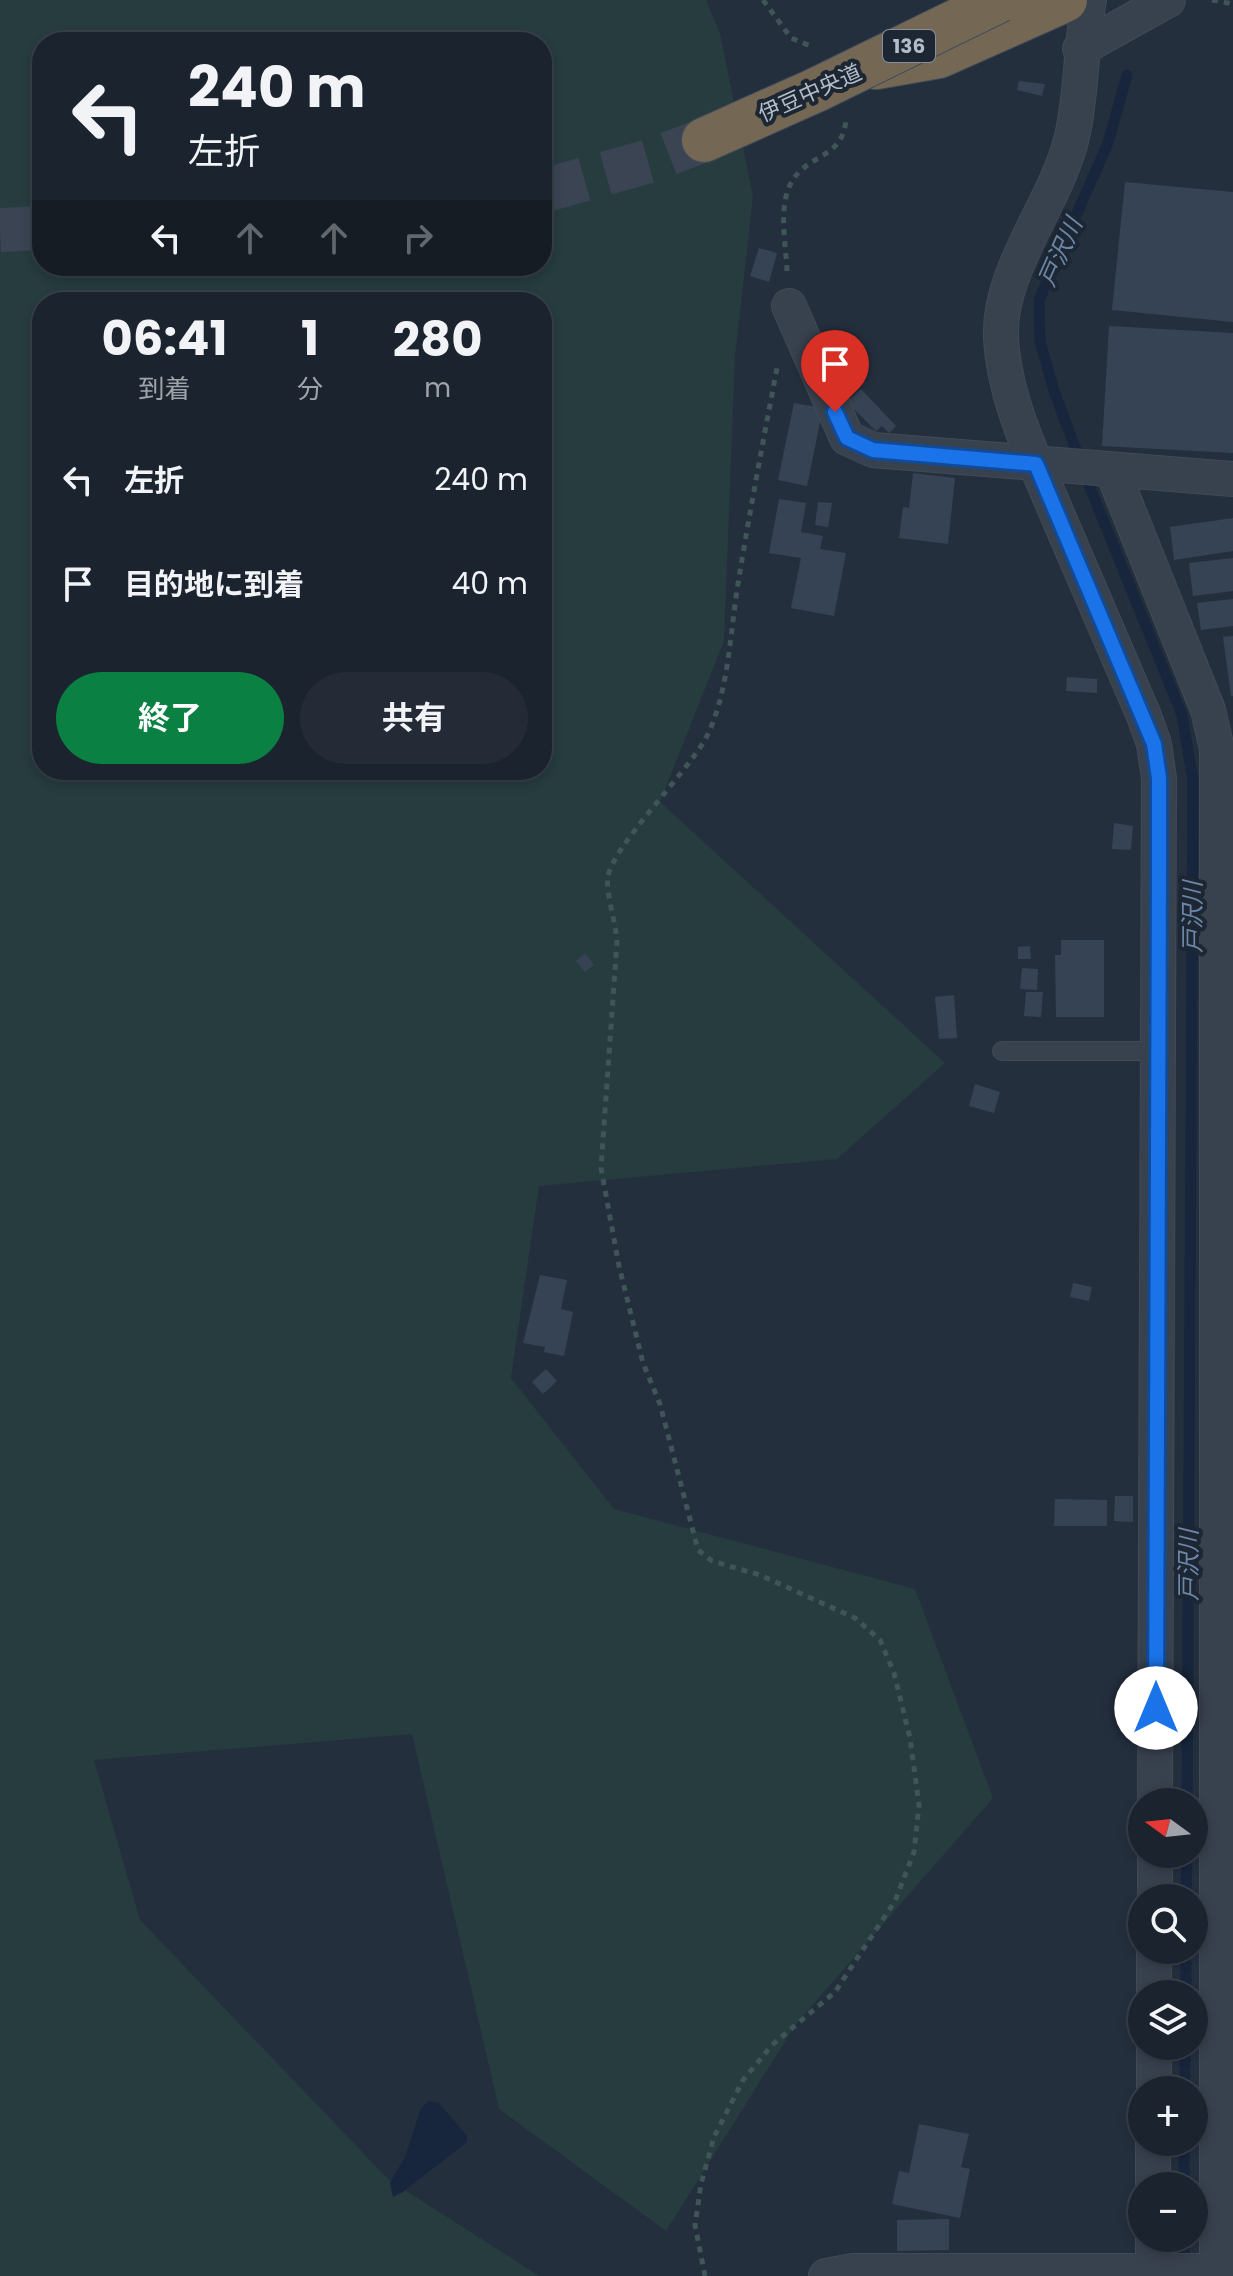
<!DOCTYPE html>
<html lang="ja">
<head>
<meta charset="utf-8">
<style>
	:root { --surface:#1b232e; --page:#242b36; --text:#f1f3f6; --muted:#a0a4aa; --line:#39404a; --accent:#0b8043 }
	body { margin:0; font-family:Poppins,"Noto Sans JP",sans-serif; background:var(--page); color:var(--text); height:100vh; display:flex; flex-direction:column; font-size:30px; white-space:nowrap }
	* { box-sizing:border-box; margin:0 }
	p { font-size:26px; color:var(--muted) }
	.icon { flex:none; width:44px; height:44px; fill:none; stroke:currentColor; stroke-width:2; stroke-linecap:round; stroke-linejoin:round }
	.map { position:relative; flex:1; overflow:hidden }
	.drawer { position:absolute; left:32px; top:292px; width:520px; height:488px; display:flex; flex-direction:column; background:var(--surface); border-radius:32px; box-shadow:0 4px 12px #0003,0 0 0 2px var(--line) }
	.drawer>* { flex:none }
	.hud { position:absolute; left:32px; top:32px; width:520px; height:244px; border-radius:32px; box-shadow:0 4px 12px #0003,0 0 0 2px var(--line); background:#1b232e; color:var(--text); overflow:hidden }
	.needle { width:52px; rotate:285deg }
	.tools { position:absolute; left:1128px; top:1788px; display:grid; gap:16px }
	.tools a { display:grid; place-items:center; width:80px; height:80px; border-radius:50%; background:var(--surface); box-shadow:0 4px 12px #0003,0 0 0 2px var(--line); font-size:40px }
	.pin { position:absolute; display:grid; place-items:center; width:68px; height:68px; color:#fff; margin:-82px -34px; border-radius:50% 50% 50% 0; rotate:-45deg; box-shadow:0 0 8px #0007 }
	.pin .icon { rotate:45deg }
	.me { position:absolute; width:88px; margin:-44px; rotate:0deg; stroke-linejoin:round; filter:drop-shadow(0 0 6px #0008) }
	.turn { display:flex; align-items:center; gap:28px; height:168px; padding:0 24px; font-size:36px }
	.turn .icon { width:104px; height:104px; stroke-width:2.5 }
	.turn b { display:block; font-size:56px; line-height:68px }
	.lanes { display:flex; align-items:center; height:76px; padding:0 24px; background:#0003; justify-content:center; gap:40px; direction:ltr }
	.lanes .off { opacity:.35 }
	.eta { display:flex; justify-content:space-evenly; align-items:center; height:136px; text-align:center }
	.eta b { font-size:48px; font-weight:700; line-height:56px }
	.cta { display:flex; gap:16px; margin-top:auto; padding:16px 24px }
	.cta a { flex:1; height:92px; border-radius:48px; background:var(--accent); color:#fff; font-size:32px; font-weight:700; line-height:92px; text-align:center }
	.cta a+a { background:var(--page); color:var(--text) }
	ul { padding:0; list-style:none }
	li { display:flex; align-items:center; gap:24px; height:104px; padding:0 24px }
	li div { flex:1 }
	li b { display:block; font-size:30px }
	li em { font-style:normal }
	.map>svg:first-child { display:block }
</style>
</head>
<body>
<div class="map">
<svg width="1233" height="2276" viewBox="0 0 1233 2276">
	<rect width="100%" height="100%" fill="#242f3e"/>
	<path fill="#263c3f" fill-rule="evenodd" d="M0 0H706L720 33 753 196 735 356 724 641 660 802 945 1063 837 1159 539 1186 511 1378 614 1509 915 1589 993 1798 796 2024 666 2231 499 2109 412 1734 94 1760 140 1920 388 2179 539 2276H0ZM42 42H542V266H42ZM42 302H542V770H42Z"/>
	<path fill="#17263c" d="M428 2101 439 2103 467 2136V2142L403 2192 393 2197 390 2183 405 2157 421 2108Z"/>
	<g fill="none" stroke-linecap="round" stroke-linejoin="round">
		<path stroke="#17263c" stroke-width="11" d="M1127 75 1108 143 1039 300 1040 341 1054 391 1089 485 1182 715 1193 780 1187 1802
			M1186 1898 1187 1854
			M1186 1994V1950
			M1185 2090V2046
			M1184 2186V2142
			M1184 2267V2238"/>
	</g>
	<path fill="#364354" d="M1019 81 1045 84 1042 96 1017 90Z
		M1125 182 1233 192V322L1112 310Z
		M759 248 777 253 769 282 750 276Z
		M1109 326 1233 333V453L1102 446Z
		M841 337 855 382 833 389 819 344Z
		M861 389 896 426 889 433 882 426 876 431 847 402Z
		M794 403 823 408 807 486 778 480Z
		M913 473 955 478 948 544 899 538 903 507 909 508Z
		M779 499 806 503 801 532 823 536 820 549 846 553 834 616 791 608 801 558 769 553Z
		M818 502 832 503 828 527 815 525Z
		M1233 518V551L1174 560 1170 527Z
		M1233 558V591L1193 596 1189 563Z
		M1233 599V626L1201 630 1197 603Z
		M1233 636V696H1231L1223 637Z
		M1067 677 1097 679V693L1066 691Z
		M1114 823 1133 826 1131 850 1112 849Z
		M1061 940H1104V1017H1056L1055 955H1061Z
		M1030 946 1031 959H1018V947Z
		M585 953 594 965 585 972 576 961Z
		M1022 968 1038 969 1037 990 1020 989Z
		M1026 992H1043L1041 1017 1024 1016Z
		M954 995 957 1038 939 1039 935 997Z
		M975 1084 1000 1092 994 1113 969 1106Z
		M540 1275 567 1280 561 1309 573 1312 564 1356 544 1352 545 1347 523 1343Z
		M1073 1283 1092 1287 1089 1301 1070 1297Z
		M546 1369 557 1381 543 1394 532 1382Z
		M1115 1496H1133V1522L1114 1521Z
		M1055 1499 1107 1500V1526H1054Z
		M919 2124 969 2134 961 2167 970 2169 960 2218 892 2204 899 2171 909 2173Z
		M949 2219V2250L897 2251V2220Z"/>
	<g fill="none" stroke-linecap="round" stroke-linejoin="round">
		<path stroke="#3a4453" stroke-width="44" stroke-dasharray="44 22" stroke-linecap="butt" d="M542 191 650 161 704 140
			M0 230 42 228"/>
		<defs>
			<path id="service" d="M1002 1051H1159"/>
			<path id="minor" d="M1089 0C1081 44 1082 89 1073 132 1059 200 998 268 1001 337 1004 401 1036 463 1060 521 1088 586 1116 651 1144 716L1154 744 1159 778 1155 1802
				M1080 49 1168 0
				M789 306 847 438 873 450 1233 479
				M1112 470 1208 710 1217 749V2276
				M1155 1898V1854
				M1154 1994V1950
				M1154 2090V2046
				M1153 2186V2142
				M826 2276 853 2271H1233
				M1153 2276V2238"/>
			<path id="motorway" d="M876 67 939 56 1065 0
				M704 140 816 90"/>
		</defs>
		<use href="#service" stroke="#414a57" stroke-width="20"/>
		<use href="#minor" stroke="#414a57" stroke-width="36"/>
		<use href="#motorway" stroke="#434c59" stroke-width="46"/>
		<path stroke="#3f5557" stroke-width="5" stroke-dasharray="6 6" stroke-linecap="butt" d="M763 0 791 38 813 47
			M1212 0 1233 4
			M787 271C786 245 778 207 791 183 807 153 843 160 846 119
			M705 2276 695 2225 701 2184 714 2137 743 2080 772 2045 835 1992 895 1901 914 1852 919 1805 910 1738 894 1673 880 1640 855 1618 760 1575 712 1561 698 1550 660 1404 643 1363 619 1266 601 1168 617 941C616 924 605 889 608 876 615 844 685 775 706 738 728 695 730 636 737 590 749 515 763 442 777 368"/>
		<use href="#service" stroke="#38414e" stroke-width="18"/>
		<use href="#minor" stroke="#38414e" stroke-width="34"/>
		<use href="#motorway" stroke="#746855" stroke-width="44"/>
		<defs>
			<path id="motorway-bridge" d="M816 90 1000 0"/>
		</defs>
		<use href="#motorway-bridge" stroke="#434c59" stroke-width="46" stroke-linecap="butt"/>
		<use href="#motorway-bridge" stroke="#746855" stroke-width="44"/>
	</g>
	<g fill="none" stroke-linecap="round" stroke-linejoin="round">
		<defs>
			<path id="route" d="M835 412 847 438 873 450 1036 464 1154 744 1159 778V873L1156 1708"/>
		</defs>
		<use href="#route" stroke="#114b97" stroke-width="20"/>
		<use href="#route" stroke="#1a73e8" stroke-width="14"/>
	</g>
	<g text-anchor="middle" dominant-baseline="central" stroke-width="8" stroke-linejoin="round" paint-order="stroke">
		<rect fill="#1d2633" stroke="#878f9c" stroke-width="2" x="883" y="30" width="52" height="32" rx="6"/>
		<g font-size="20" font-weight="bold" fill="#b4bcc9">
			<text x="909" y="46">136</text>
		</g>
		<g font-size="22" fill="#b4bcc9" stroke="#1d2633">
			<text transform="translate(810 93) rotate(-24)">伊豆中央道</text>
		</g>
		<g font-size="24" font-style="italic" fill="#6d86a8" stroke="#1d2633">
			<text transform="translate(1060 252) rotate(-66)">戸沢川</text>
			<text transform="translate(1192 917) rotate(-90)">戸沢川</text>
			<text transform="translate(1188 1565) rotate(-90)">戸沢川</text>
		</g>
	</g>
</svg>
<div class="tools">
<a><svg class="needle" viewBox="-14 -14 28 28"><path d="M0-13l5 13h-10z" fill="#e53935"/><path d="M0 13l5-13h-10z" fill="#a0a4aa"/></svg></a>
<a><svg class="icon" aria-label="search" viewBox="0 0 24 24"><circle cx="10" cy="10" r="6"/><path d="M15 15l6 6"/></svg></a>
<a><svg class="icon" aria-label="layers" viewBox="0 0 24 24"><path d="M12 4l9 5-9 5-9-5zM3 14l9 5 9-5"/></svg></a>
<a>+</a>
<a>−</a>
</div>
<div class="pin" style="left:835px;top:412px;background:#d93025"><svg class="icon" aria-label="arrive" viewBox="0 0 24 24"><path d="M6 21V4h12l-3 4 3 4H6"/></svg></div>
<svg class="me" style="left:1156px;top:1708px" viewBox="-20 -20 40 40"><circle r="19" fill="#fff"/><path d="M0-13L10 11 0 6-10 11z" fill="#1a73e8"/></svg>
<div class="hud">
<div class="turn"><svg class="icon" aria-label="left" viewBox="0 0 24 24"><path d="M17 20v-9H6M10 6l-5 5 5 5"/></svg><div><b>240 m</b>左折</div></div>
<div class="lanes"><svg class="icon" aria-label="left" viewBox="0 0 24 24"><path d="M17 20v-9H6M10 6l-5 5 5 5"/></svg><svg class="icon off" aria-label="ahead" viewBox="0 0 24 24"><path d="M12 20V5M6 11l6-6 6 6"/></svg><svg class="icon off" aria-label="ahead" viewBox="0 0 24 24"><path d="M12 20V5M6 11l6-6 6 6"/></svg><svg class="icon off" aria-label="right" viewBox="0 0 24 24"><path d="M7 20v-9h11M14 6l5 5-5 5"/></svg></div>
</div>
<section class="drawer">
<div class="eta">
<div><b>06:41</b><p>到着</p></div>
<div><b>1</b><p>分</p></div>
<div><b>280</b><p>m</p></div>
</div>
<ul>
<li><svg class="icon" aria-label="left" viewBox="0 0 24 24"><path d="M17 20v-9H6M10 6l-5 5 5 5"/></svg><div><b>左折</b></div><em>240 m</em></li>
<li><svg class="icon" aria-label="arrive" viewBox="0 0 24 24"><path d="M6 21V4h12l-3 4 3 4H6"/></svg><div><b>目的地に到着</b></div><em>40 m</em></li>
</ul>
<div class="cta"><a>終了</a><a>共有</a></div>
</section>
</div>
</body>
</html>
